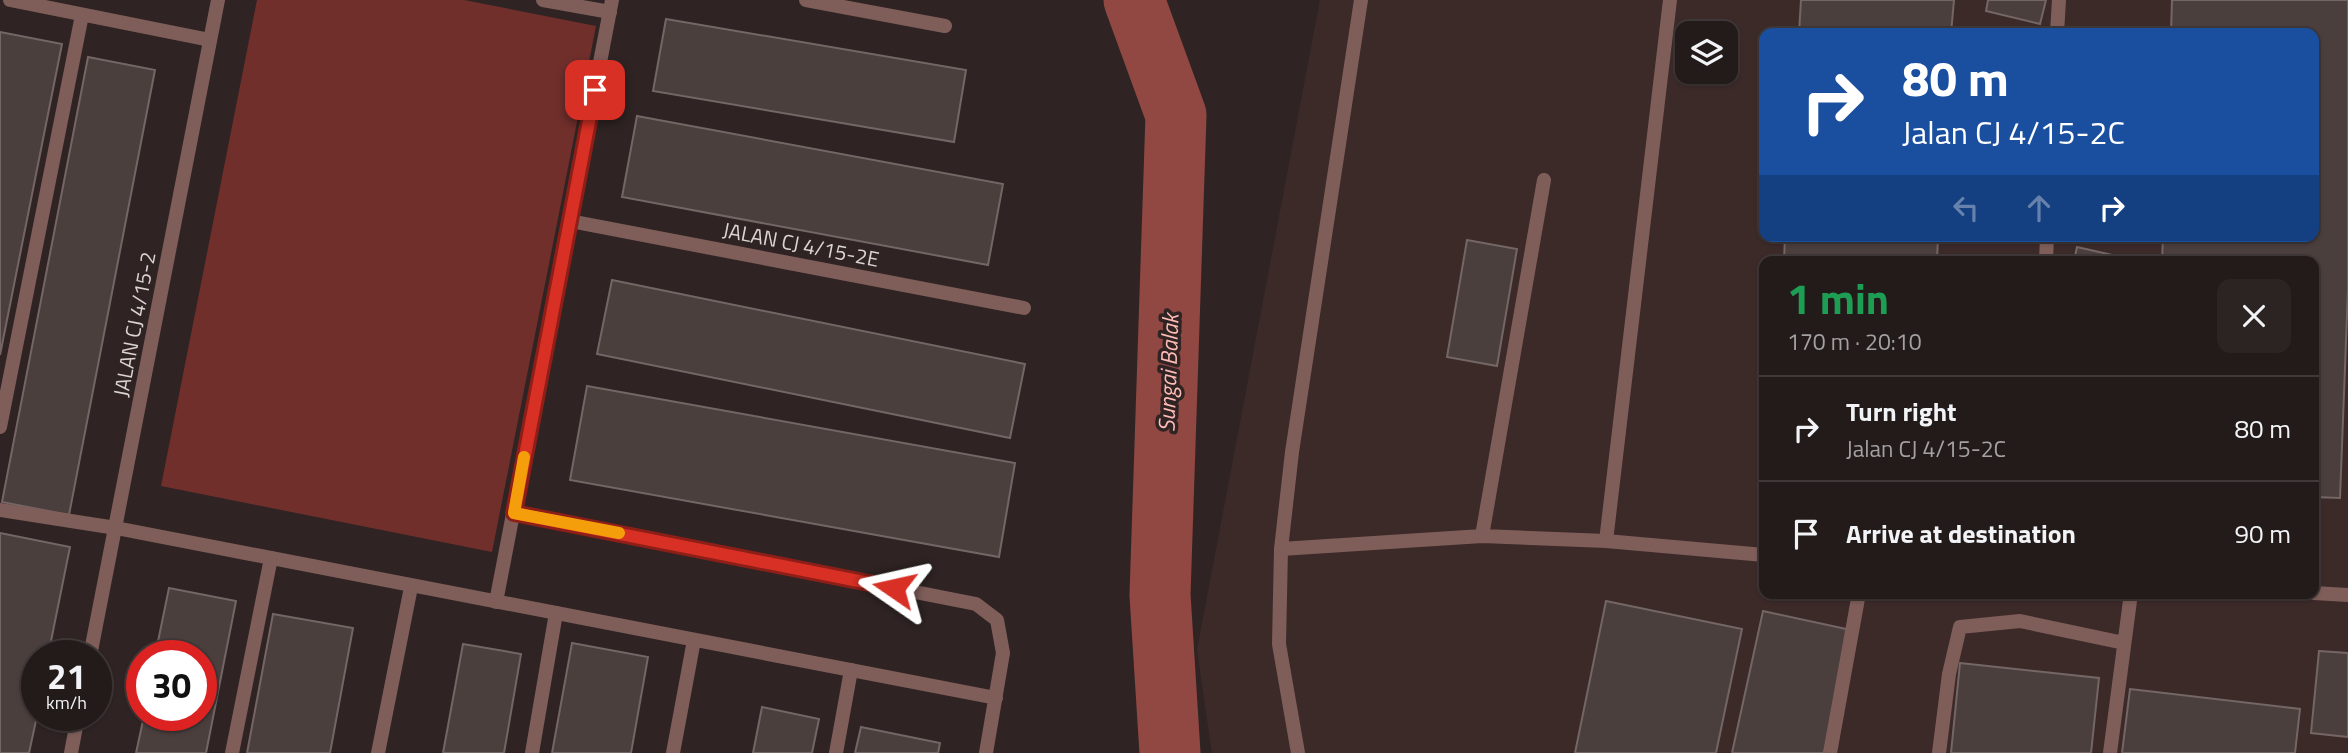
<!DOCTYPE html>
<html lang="en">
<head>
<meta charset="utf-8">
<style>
	:root { --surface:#231b1a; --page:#2b2423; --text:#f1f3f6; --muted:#a3a1a2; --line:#403939 }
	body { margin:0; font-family:"Titillium Web",sans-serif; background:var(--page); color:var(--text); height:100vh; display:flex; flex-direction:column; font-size:26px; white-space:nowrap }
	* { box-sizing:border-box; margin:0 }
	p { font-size:23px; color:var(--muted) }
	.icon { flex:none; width:38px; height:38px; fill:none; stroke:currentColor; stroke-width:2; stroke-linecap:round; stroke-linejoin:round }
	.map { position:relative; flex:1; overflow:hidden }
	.sheet { position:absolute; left:1759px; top:256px; width:560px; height:343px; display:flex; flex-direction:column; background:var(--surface); border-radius:14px; box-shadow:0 2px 5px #0004,0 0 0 2px var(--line) }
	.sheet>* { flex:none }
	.guide { position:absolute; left:1759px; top:28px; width:560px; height:214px; border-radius:14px; box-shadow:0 2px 5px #0004,0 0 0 2px var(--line); background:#1a4fa0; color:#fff; overflow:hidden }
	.controls { position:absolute; left:1675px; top:21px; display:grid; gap:14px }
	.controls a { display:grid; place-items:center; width:63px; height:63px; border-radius:14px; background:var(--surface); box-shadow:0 2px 5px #0004,0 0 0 2px var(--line); font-size:35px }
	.speed { position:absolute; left:21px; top:640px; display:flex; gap:14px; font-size:35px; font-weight:700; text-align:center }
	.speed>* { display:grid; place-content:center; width:91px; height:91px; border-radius:50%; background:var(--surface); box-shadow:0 2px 5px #0004,0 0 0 2px var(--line); line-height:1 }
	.speed small { font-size:18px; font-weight:400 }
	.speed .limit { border:10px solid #d22; background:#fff; color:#111 }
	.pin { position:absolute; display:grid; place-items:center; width:60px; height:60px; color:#fff; margin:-30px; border-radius:14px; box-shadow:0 4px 10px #0006 }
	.me { position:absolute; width:77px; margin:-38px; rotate:281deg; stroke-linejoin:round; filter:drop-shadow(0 0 5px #0008) }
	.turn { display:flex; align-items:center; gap:24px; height:147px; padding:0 28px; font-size:32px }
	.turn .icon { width:91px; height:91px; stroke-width:2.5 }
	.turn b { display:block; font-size:49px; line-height:60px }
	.lanes { display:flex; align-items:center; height:66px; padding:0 28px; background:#0003; justify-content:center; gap:35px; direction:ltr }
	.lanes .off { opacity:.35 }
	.round { display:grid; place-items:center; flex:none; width:74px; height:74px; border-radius:14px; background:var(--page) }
	.headline { display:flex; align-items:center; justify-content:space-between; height:119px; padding:0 28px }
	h1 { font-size:42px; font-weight:700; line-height:52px; color:#1e9e55 }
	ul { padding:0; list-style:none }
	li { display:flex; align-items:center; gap:21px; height:105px; padding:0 28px; border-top:2px solid var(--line) }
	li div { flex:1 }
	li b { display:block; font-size:26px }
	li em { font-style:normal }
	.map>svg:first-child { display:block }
</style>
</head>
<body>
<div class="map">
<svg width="2348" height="753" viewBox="0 0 2348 753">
	<rect width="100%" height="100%" fill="#2f2423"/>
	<path fill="#3c2a29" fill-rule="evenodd" d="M1320 0H2348V753H1212L1197 650ZM1687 33H1726V72H1687ZM1764 33H2314V236H1764ZM1764 261H2314V593H1764Z"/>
	<path fill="#712f2c" d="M257 0H464L596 26 492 552 161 486Z"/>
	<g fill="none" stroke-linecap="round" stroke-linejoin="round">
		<path stroke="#914843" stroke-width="61" d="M1134 0 1176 115 1160 595 1170 753"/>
	</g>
	<path fill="#4b3f3e" stroke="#736665" stroke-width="2" d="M1801 0H1954L1951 33H1799Z
		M1988 0H2046L2040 24 1986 11Z
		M2172 0H2348V289L2340 498 2314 497V261H2162L2163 236H2314V33H2171Z
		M666 19 966 70 954 142 653 91Z
		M0 32 62 44 0 355Z
		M88 57 155 70 69 515 2 502Z
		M637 116 1003 184 988 265 622 197Z
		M1785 236H1938L1937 261H1784Z
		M1467 240 1517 249 1497 366 1447 357Z
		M2077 247 2139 261H2074Z
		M612 280 1025 364 1010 438 597 354Z
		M587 386 1015 463 999 557 570 480Z
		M0 533 70 547 48 656H37V716L29 753H0Z
		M169 588 236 601 206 753H136L144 716H201V656H155Z
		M1606 601 1742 629 1716 753H1575Z
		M1763 611 1851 630 1824 753H1732Z
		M273 614 353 628 330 753H247Z
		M572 643 648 657 631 753H552Z
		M463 644 521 654 504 753H443Z
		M2319 651 2348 653V737L2311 733Z
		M1960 663 2099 678 2091 753H1951Z
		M2130 689 2300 709 2295 753H2122Z
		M762 707 819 719 812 753H753Z
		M861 727 940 743 938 753H855Z"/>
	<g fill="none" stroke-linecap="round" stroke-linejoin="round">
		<path stroke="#7f5e5a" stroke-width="14" d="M543 0 610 12
			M2057 33 2059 0
			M2046 261 2047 236
			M0 427 82 15
			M0 510 116 528
			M1482 536 1544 180
			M1606 541 1670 0
			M1281 549 1482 536 1606 541 1764 555
			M2314 593 2348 595
			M232 753 271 558
			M532 753 556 613
			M836 753 851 670
			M1298 753 1279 644 1281 549 1292 452 1361 0
			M1830 753 1859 593
			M1939 753 1949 674 1960 627 2020 621 2124 643
			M2110 753 2131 593"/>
		<path stroke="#7f5e5a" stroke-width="14" d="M10 0 210 40
			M806 0 945 26
			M570 221 1024 308
			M514 513 976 604 997 620 1003 653 986 753
			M116 528 996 698
			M496 602 612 0
			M90 656 218 0
			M71 753 78 716
			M378 753 411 587
			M673 753 694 640"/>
	</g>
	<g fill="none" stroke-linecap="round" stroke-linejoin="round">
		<defs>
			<path id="route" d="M595 90 514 513 894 588"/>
		</defs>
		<use href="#route" stroke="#8d1f18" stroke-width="18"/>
		<use href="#route" stroke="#d93025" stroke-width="12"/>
		<path stroke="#f59e0b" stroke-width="12" d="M524 457 514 513 619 533"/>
	</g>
	<g text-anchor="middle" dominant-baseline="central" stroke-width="7" stroke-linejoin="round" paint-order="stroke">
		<g font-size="21" fill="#dbd4d3" stroke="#2f2423">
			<text transform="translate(801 244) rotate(11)">JALAN CJ 4/15-2E</text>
			<text transform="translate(134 324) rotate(-79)">JALAN CJ 4/15-2</text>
		</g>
		<g font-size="23" font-style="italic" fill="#ffbcb6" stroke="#2f2423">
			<text transform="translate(1168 373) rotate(-88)">Sungai Balak</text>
		</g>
	</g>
</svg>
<div class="controls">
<a><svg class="icon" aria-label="layers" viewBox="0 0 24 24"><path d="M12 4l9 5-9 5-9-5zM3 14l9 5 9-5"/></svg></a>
</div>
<div class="speed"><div>21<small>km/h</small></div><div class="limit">30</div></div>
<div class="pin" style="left:595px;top:90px;background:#d93025"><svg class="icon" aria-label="arrive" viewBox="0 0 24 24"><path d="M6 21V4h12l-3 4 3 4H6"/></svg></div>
<svg class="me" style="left:894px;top:588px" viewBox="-20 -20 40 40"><path d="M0-17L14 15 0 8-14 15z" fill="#d93025" stroke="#fff" stroke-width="4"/></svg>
<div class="guide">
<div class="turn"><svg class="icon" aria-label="right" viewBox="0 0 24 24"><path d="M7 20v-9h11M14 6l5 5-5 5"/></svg><div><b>80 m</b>Jalan CJ 4/15-2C</div></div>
<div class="lanes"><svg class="icon off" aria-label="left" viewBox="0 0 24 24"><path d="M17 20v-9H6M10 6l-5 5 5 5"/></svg><svg class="icon off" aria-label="ahead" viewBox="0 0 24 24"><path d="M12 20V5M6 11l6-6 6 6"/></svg><svg class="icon" aria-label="right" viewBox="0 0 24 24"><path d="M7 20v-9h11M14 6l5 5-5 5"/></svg></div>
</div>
<section class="sheet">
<div class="headline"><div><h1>1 min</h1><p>170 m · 20:10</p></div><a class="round"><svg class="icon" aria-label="close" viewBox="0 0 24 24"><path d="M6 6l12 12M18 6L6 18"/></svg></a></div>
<ul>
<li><svg class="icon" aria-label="right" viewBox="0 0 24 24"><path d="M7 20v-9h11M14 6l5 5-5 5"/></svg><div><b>Turn right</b><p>Jalan CJ 4/15-2C</p></div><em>80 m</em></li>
<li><svg class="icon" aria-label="arrive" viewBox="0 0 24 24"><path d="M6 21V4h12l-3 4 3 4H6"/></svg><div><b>Arrive at destination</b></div><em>90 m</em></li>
</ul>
</section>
</div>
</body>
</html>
